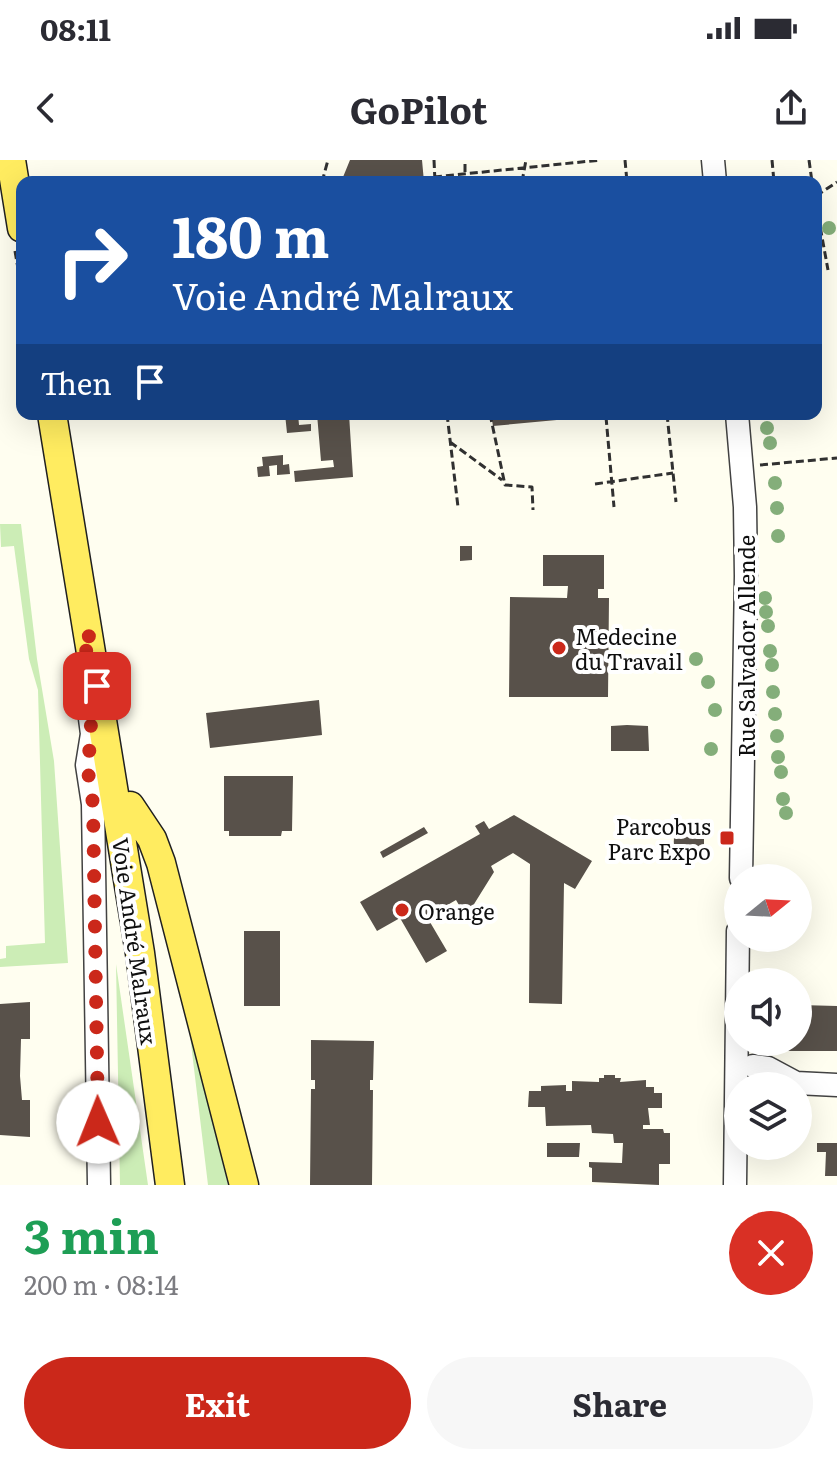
<!DOCTYPE html>
<html lang="en">
<head>
<meta charset="utf-8">
<style>
	:root { --surface:#fff; --page:#f7f7f7; --text:#2b2b33; --muted:#7c7c81; --accent:#cb281a }
	body { margin:0; font-family:Literata,serif; background:var(--page); color:var(--text); height:100vh; display:flex; flex-direction:column; font-size:30px; white-space:nowrap }
	* { box-sizing:border-box; margin:0 }
	p { font-size:26px; color:var(--muted) }
	.icon { flex:none; width:44px; height:44px; fill:none; stroke:currentColor; stroke-width:2; stroke-linecap:round; stroke-linejoin:round }
	.map { position:relative; height:1025px; overflow:hidden }
	.drawer { display:flex; flex-direction:column; background:var(--surface); flex:1 }
	.drawer>* { flex:none }
	.banner { position:absolute; left:16px; top:16px; width:806px; height:244px; border-radius:16px; box-shadow:0 8px 32px #0002; background:#1a4fa0; color:#fff; overflow:hidden }
	.needle { width:52px; rotate:72deg }
	.fabs { position:absolute; left:724px; top:704px; display:grid; gap:16px }
	.fabs a { display:grid; place-items:center; width:88px; height:88px; border-radius:50%; background:var(--surface); box-shadow:0 8px 32px #0002; font-size:40px }
	.pin { position:absolute; display:grid; place-items:center; width:68px; height:68px; color:#fff; margin:-34px; border-radius:16px; box-shadow:0 4px 12px #0006 }
	.me { position:absolute; width:88px; margin:-44px; rotate:359deg; stroke-linejoin:round; filter:drop-shadow(0 0 6px #0008) }
	.turn { display:flex; align-items:center; gap:28px; height:168px; padding:0 24px; font-size:36px }
	.turn .icon { width:104px; height:104px; stroke-width:2.5 }
	.turn b { display:block; font-size:56px; line-height:68px }
	.then { display:flex; align-items:center; height:76px; padding:0 24px; background:#0003; gap:16px; font-size:30px }
	.round { display:grid; place-items:center; flex:none; width:84px; height:84px; border-radius:42px; background:var(--page) }
	.summary { display:flex; align-items:center; justify-content:space-between; height:136px; padding:0 24px }
	h1 { font-size:48px; font-weight:700; line-height:60px; color:#1e9e55 }
	.primary-button { display:flex; gap:16px; margin-top:auto; padding:16px 24px }
	.primary-button a { flex:1; height:92px; border-radius:48px; background:var(--accent); color:#fff; font-size:32px; font-weight:700; line-height:92px; text-align:center }
	.primary-button a+a { background:var(--page); color:var(--text) }
	.status { display:flex; justify-content:space-between; align-items:center; height:56px; padding:0 40px; background:var(--surface); direction:ltr }
	.status svg { height:22px; fill:currentColor }
	header { display:flex; justify-content:space-between; align-items:center; height:104px; padding:0 24px; background:var(--surface); font-size:36px; font-weight:700 }
	.map>svg:first-child { display:block }
</style>
</head>
<body>
<div class="status"><b>08:11</b><svg viewBox="0 0 49 12"><path d="M0 12V9h3v3zM5 12V6h3v6zM10 12V3h3v9zM15 12V0h3v12zM26 1h20v11H26zM47 4h2v5h-2z"/></svg></div>
<header><svg class="icon" aria-label="back" viewBox="0 0 24 24"><path d="M15 5l-7 7 7 7"/></svg>GoPilot<svg class="icon" aria-label="share" viewBox="0 0 24 24"><path d="M12 15V3M7 8l5-5 5 5M5 13v7h14v-7"/></svg></header>
<div class="map">
<svg width="837" height="1025" viewBox="0 0 837 1025">
	<rect width="100%" height="100%" fill="#fffef0"/>
	<path fill="#ccedb6" d="M0 364H21L37 499 54 601 68 803 0 807V799L6 798V786L45 783 38 530 29 499 14 386 1 387Z
		M116 804 148 1025H120Z
		M189 867 197 887 228 1025H208Z"/>
	<path fill="#58514a" d="M350 0H422L424 22H341Z
		M285 254H298L299 265 311 264V271L287 273Z
		M317 254H349L353 317 295 322 294 311 334 307 333 300 321 301Z
		M491 254H600V256L493 266Z
		M283 295V305L289 304 290 314 277 315V305L269 306 270 316 258 317 257 307 263 306 262 297Z
		M460 386H472V400L460 401Z
		M543 395H604V429H598V438H609L608 537H509L510 437 567 438 568 426H543Z
		M319 540 322 575 210 588 206 553Z
		M627 565 648 566 649 591H611V566Z
		M224 616H293L292 671H282L281 676H229V671H224Z
		M514 655 592 701 575 729 564 723 562 844 529 843 530 704 513 693 491 706 494 712 466 757 456 740 427 757 447 791 426 803 400 758 377 771 360 742 480 674 475 666 484 661 489 669Z
		M684 665H704V688H696V701H673L674 677H685Z
		M424 667 428 673 383 698 380 692Z
		M244 771H280V846H244Z
		M30 842V879H21L20 916 22 940H30V977L0 975V844Z
		M800 845 837 846V891H784V882H798Z
		M311 880 374 881 373 920H370V930H373L372 1025H310L311 929H315V920H311Z
		M604 915H615V918H621L620 922 646 920V927H654V933H662V948H648L650 965H643V969H663L664 973H670V1004H659V1025L592 1022V1008L589 1007V1002L622 1003 623 983H614L613 974 592 973 591 965 546 966 545 947H528L529 931H541V926L566 925V931H572V921L599 922V918H604Z
		M547 983H580L579 997H547Z
		M817 983H837V1016H825L826 992H817Z"/>
	<g fill="none" stroke-linecap="round" stroke-linejoin="round">
		<defs>
			<path id="minor" d="M713 0 715 22
				M737 254 745 347 746 416 741 718
				M89 551 92 574 87 605 93 644 99 1025
				M753 906 768 908 796 923 837 925
				M735 1025 738 771"/>
			<path id="major" d="M11 0 22 68
				M52 254 140 793 170 1025
				M130 646 152 679 161 703 244 1025"/>
		</defs>
		<use href="#minor" stroke="#424242" stroke-width="25"/>
		<use href="#major" stroke="#202020" stroke-width="31"/>
		<path stroke="#313131" stroke-width="3" stroke-dasharray="8 4" stroke-linecap="butt" d="M434 0 435 22
			M625 0 627 22
			M772 0 774 22
			M809 0 812 22
			M465 12V0
			M434 17 601 0
			M322 22 328 0
			M522 22 526 0
			M607 22 626 20
			M816 36 837 22
			M816 44 828 110
			M15 91 22 132
			M447 254 458 347
			M490 254 505 325 532 327 533 350
			M667 254 676 342
			M606 257 614 347
			M450 282 502 320
			M760 305 837 298
			M595 324 673 313"/>
		<use href="#minor" stroke="#fff" stroke-width="22"/>
		<use href="#major" stroke="#ffec60" stroke-width="28"/>
	</g>
	<g fill="#84ae7a">
		<circle cx="829" cy="68" r="7"/>
		<circle cx="767" cy="268" r="7"/>
		<circle cx="770" cy="283" r="7"/>
		<circle cx="775" cy="323" r="7"/>
		<circle cx="777" cy="348" r="7"/>
		<circle cx="778" cy="376" r="7"/>
		<circle cx="765" cy="438" r="7"/>
		<circle cx="766" cy="452" r="7"/>
		<circle cx="768" cy="466" r="7"/>
		<circle cx="770" cy="491" r="7"/>
		<circle cx="696" cy="499" r="7"/>
		<circle cx="772" cy="505" r="7"/>
		<circle cx="708" cy="522" r="7"/>
		<circle cx="773" cy="532" r="7"/>
		<circle cx="715" cy="550" r="7"/>
		<circle cx="775" cy="554" r="7"/>
		<circle cx="777" cy="576" r="7"/>
		<circle cx="711" cy="589" r="7"/>
		<circle cx="778" cy="597" r="7"/>
		<circle cx="781" cy="612" r="7"/>
		<circle cx="783" cy="639" r="7"/>
		<circle cx="786" cy="653" r="7"/>
	</g>
	<g fill="none" stroke-linecap="round" stroke-linejoin="round">
		<path stroke="#cb281a" stroke-width="14" stroke-dasharray="0 25.2" d="M97 526 88 471 84 515 92 574 87 605 93 644 98 962"/>
	</g>
	<g fill="#cb281a" stroke="#fff" stroke-width="3">
		<circle cx="559" cy="488" r="8"/>
		<rect x="719" y="670" width="16" height="16" rx="4"/>
		<circle cx="402" cy="750" r="8"/>
	</g>
	<g text-anchor="middle" dominant-baseline="central" stroke-width="8" stroke-linejoin="round" paint-order="stroke">
		<g font-size="22" fill="#0f0f0f" stroke="#fff" text-anchor="start">
			<text x="575" y="475">Medecine<tspan x="575" dy="25">du Travail</tspan></text>
			<text x="711" y="665" text-anchor="end">Parcobus<tspan x="711" dy="25">Parc Expo</tspan></text>
			<text x="418" y="750">Orange</text>
		</g>
		<g font-size="22" fill="#0f0f0f" stroke="#fff">
			<text transform="translate(745 486) rotate(-90)">Rue Salvador Allende</text>
			<text transform="translate(136 781) rotate(82)">Voie André Malraux</text>
		</g>
	</g>
</svg>
<div class="fabs">
<a><svg class="needle" viewBox="-14 -14 28 28"><path d="M0-13l5 13h-10z" fill="#e53935"/><path d="M0 13l5-13h-10z" fill="#7c7c81"/></svg></a>
<a><svg class="icon" aria-label="sound" viewBox="0 0 24 24"><path d="M4 9h4l5-4v14l-5-4H4zM17 9q2 3 0 6"/></svg></a>
<a><svg class="icon" aria-label="layers" viewBox="0 0 24 24"><path d="M12 4l9 5-9 5-9-5zM3 14l9 5 9-5"/></svg></a>
</div>
<div class="pin" style="left:97px;top:526px;background:#d93025"><svg class="icon" aria-label="arrive" viewBox="0 0 24 24"><path d="M6 21V4h12l-3 4 3 4H6"/></svg></div>
<svg class="me" style="left:98px;top:962px" viewBox="-20 -20 40 40"><circle r="19" fill="#fff"/><path d="M0-13L10 11 0 6-10 11z" fill="#cb281a"/></svg>
<div class="banner">
<div class="turn"><svg class="icon" aria-label="right" viewBox="0 0 24 24"><path d="M7 20v-9h11M14 6l5 5-5 5"/></svg><div><b>180 m</b>Voie André Malraux</div></div>
<div class="then">Then<svg class="icon" aria-label="arrive" viewBox="0 0 24 24"><path d="M6 21V4h12l-3 4 3 4H6"/></svg></div>
</div>
</div>
<section class="drawer">
<div class="summary"><div><h1>3 min</h1><p>200 m · 08:14</p></div><a class="round" style="background:#d93025;color:#fff"><svg class="icon" aria-label="close" viewBox="0 0 24 24"><path d="M6 6l12 12M18 6L6 18"/></svg></a></div>
<div class="primary-button"><a>Exit</a><a>Share</a></div>
</section>
</body>
</html>
